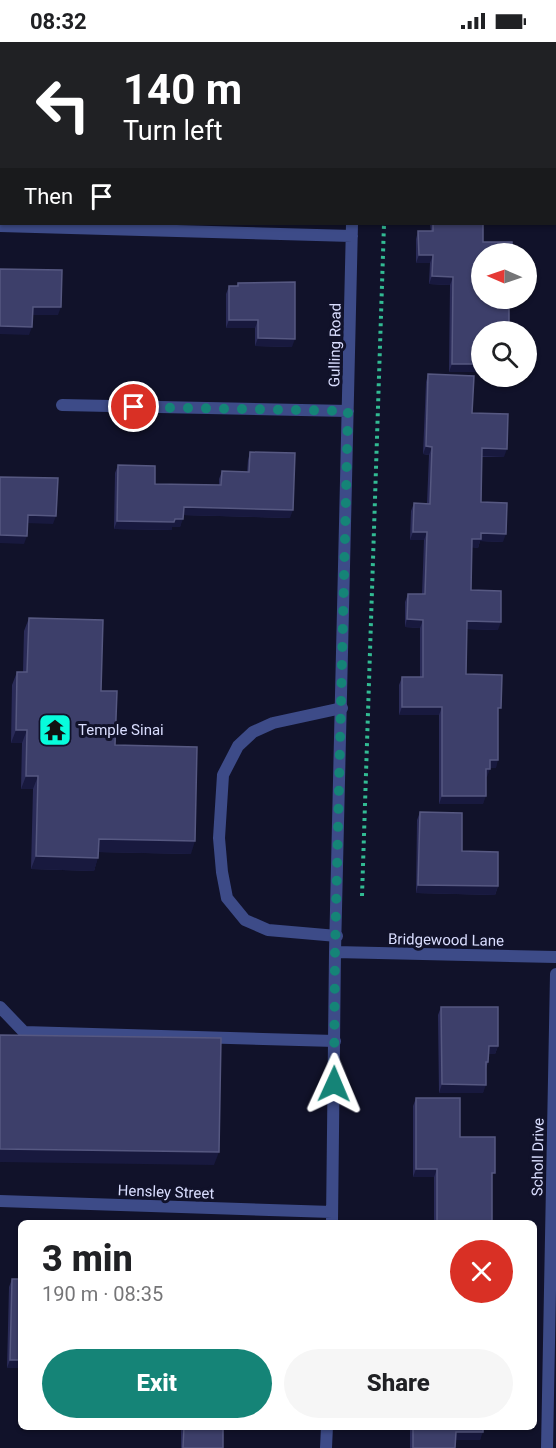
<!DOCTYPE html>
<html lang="en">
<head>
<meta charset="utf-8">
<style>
	:root { --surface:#fff; --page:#f6f6f6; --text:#202124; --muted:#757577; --accent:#158477 }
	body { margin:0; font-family:Roboto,sans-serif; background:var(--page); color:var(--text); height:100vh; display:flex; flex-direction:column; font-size:22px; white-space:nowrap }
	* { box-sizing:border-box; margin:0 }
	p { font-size:20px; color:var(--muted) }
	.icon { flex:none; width:33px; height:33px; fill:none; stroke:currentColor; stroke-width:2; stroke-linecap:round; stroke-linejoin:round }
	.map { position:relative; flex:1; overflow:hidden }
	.drawer { position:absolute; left:18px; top:1178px; width:519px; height:210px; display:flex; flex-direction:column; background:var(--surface); border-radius:9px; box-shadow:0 2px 4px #0004 }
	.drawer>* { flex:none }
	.top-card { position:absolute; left:0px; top:0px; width:556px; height:183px; box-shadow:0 2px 4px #0004; background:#202124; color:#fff; overflow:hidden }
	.needle { width:39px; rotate:272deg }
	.tools { position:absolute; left:471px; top:201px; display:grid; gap:12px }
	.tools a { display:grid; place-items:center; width:66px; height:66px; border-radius:50%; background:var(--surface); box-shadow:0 2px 4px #0004; font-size:30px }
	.pin { position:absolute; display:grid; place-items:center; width:51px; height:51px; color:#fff; margin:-26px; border:3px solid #fff; border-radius:50%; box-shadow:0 2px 6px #0007 }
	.me { position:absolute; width:66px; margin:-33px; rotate:1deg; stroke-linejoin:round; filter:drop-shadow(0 0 4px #0008) }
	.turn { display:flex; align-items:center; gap:21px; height:126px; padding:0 24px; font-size:27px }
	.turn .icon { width:78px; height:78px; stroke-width:2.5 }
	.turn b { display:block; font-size:42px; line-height:51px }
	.then { display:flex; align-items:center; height:57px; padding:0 24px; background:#0003; gap:12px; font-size:22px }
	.round { display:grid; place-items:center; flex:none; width:63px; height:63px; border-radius:32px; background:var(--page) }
	.summary { display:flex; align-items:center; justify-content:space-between; height:102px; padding:0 24px }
	h1 { font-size:36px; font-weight:800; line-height:45px }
	.action { display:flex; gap:12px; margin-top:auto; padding:12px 24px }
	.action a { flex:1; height:69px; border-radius:36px; background:var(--accent); color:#fff; font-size:24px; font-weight:800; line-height:69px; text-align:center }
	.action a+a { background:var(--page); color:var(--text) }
	.status { display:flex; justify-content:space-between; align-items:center; height:42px; padding:0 30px; background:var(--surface); direction:ltr }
	.status svg { height:16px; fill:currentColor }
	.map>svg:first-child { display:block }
</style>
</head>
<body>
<div class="status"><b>08:32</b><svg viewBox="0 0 49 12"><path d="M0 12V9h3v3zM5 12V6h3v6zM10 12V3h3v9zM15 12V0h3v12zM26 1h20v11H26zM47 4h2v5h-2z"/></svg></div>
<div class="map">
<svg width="556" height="1406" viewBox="0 0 556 1406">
	<rect width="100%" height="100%" fill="#11122a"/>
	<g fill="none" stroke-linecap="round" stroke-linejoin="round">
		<path stroke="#32bb93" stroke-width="4" stroke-dasharray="3 4.5" stroke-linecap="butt" d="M389 2V0
			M362 854 384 182"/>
		<path stroke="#3d4b88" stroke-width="12" d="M337 894 268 888 245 878 227 856 222 830 219 796 223 733 238 704 253 690 273 681 342 666
			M0 965 24 990 335 999"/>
		<path stroke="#3d4b88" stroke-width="12" d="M354 2V0
			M0 184 352 194
			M62 363 348 369
			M335 910 556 915
			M0 1159 332 1170
			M332 1180 335 910 352 182
			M326 1406 327 1384
			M547 1406 556 932"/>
	</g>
	<path fill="#2a2b58" d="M430 182H483L482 212 509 286 508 290H482V330H449L450 243 429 242 430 221H416V197L418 189H431Z
		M238 241 292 305 255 304V286H226V252L229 244H237Z
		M428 332 472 371 504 415H482L481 460 503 500 480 499 478 506 472 505 471 548 498 588 467 587 466 632 498 674 496 726H490L486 735 483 762H439V673H399V643L402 635H420V586L405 585V560L408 552H422L424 498H410L411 469 414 461H427L429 413 423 412 426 340Z
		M250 410 290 476 183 473 180 485H172V488L114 487 115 431 118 423 155 442 219 443V437L222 429 247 430 248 418Z
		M29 576 101 649 115 703 191 812 99 810 94 829 31 827 33 747H21L22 701H11L12 643 17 630H23L24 589Z
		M420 770 498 844 495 853 416 851 417 778Z
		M441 965 498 1004 495 1012H489L488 1020 486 1027 483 1051H439L438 973Z
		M416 1056 460 1095 492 1139 491 1180H434V1135H413V1064Z
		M12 1237H21V1326H7L9 1245Z
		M181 1384H223V1406H181Z
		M410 1384H483L480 1398H455V1406H410Z"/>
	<path fill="#18193e" d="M0 115H2V123H0Z
		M419 213H433L430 221H416Z
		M432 234 453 235 450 243 429 242Z
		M33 265H61L58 273H30Z
		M229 278H258L255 286H226Z
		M0 284 32 285 29 293 0 292Z
		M499 286H509L508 290H497Z
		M258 296 295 297 292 305 255 304Z
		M452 322H482V330H449Z
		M426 404 432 405 429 413 423 412Z
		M482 406 507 407 504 415 479 414Z
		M184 465 293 468 290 476 181 473Z
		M28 473 56 474 53 482 26 481Z
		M183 477 180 485H172V488L114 487 117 479Z
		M413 490H427L424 498H410Z
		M481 491 506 492 503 500 480 499 478 506 470 505 472 497Z
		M0 493 27 494 24 502 0 501Z
		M407 577 423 578 420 586 405 585Z
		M467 579 501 580 498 588 464 587Z
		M402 665H442L439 673H399Z
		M16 688H27L22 701H11Z
		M490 718H498L496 726H487Z
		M486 727H490L487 735H483Z
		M26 734H38L33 747H21Z
		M442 754H486L483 762H439Z
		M99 797 195 799 191 812 94 810Z
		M36 814 98 816 94 829 31 827Z
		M418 843 498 844 495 853 416 851Z
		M489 1004H498L495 1012H486Z
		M442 1042 486 1043 483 1051H439Z
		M0 1107 219 1110 214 1123 0 1120Z
		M416 1127H437L434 1135H413Z
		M10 1318H21V1326H7Z
		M456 1390H483L480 1398H453Z"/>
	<path fill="#3d3f6a" stroke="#565881" stroke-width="1.5" d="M238 0H250L293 2H238Z
		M439 0H484V2H439Z
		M0 45H2V115H0Z
		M433 182H483V200H512V212H482V256H509V286H499L498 290H482V322H452L453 235 432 234 433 213H419L418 189H433Z
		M0 227 62 228 61 265H33L32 285 0 284Z
		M295 240V297L258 296V278H229V244H238V241Z
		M428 332 474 334 472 371 508 372 507 407 482 406 481 460 507 461 506 492 481 491V497H472L471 548 501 549V580L467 579 466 632 502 633 501 666H498V718H490V727H486V754H442V665H402V635H423V578L407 577 408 552H425L427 490H413L414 461 430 462 432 405 426 404Z
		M250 410 295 411 293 468 184 465 183 477H175L174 480 117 479 118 423 155 424V442L221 443 222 429 249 430Z
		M0 435 58 436 56 474 28 473 27 494 0 493Z
		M29 576 103 578 101 649H117L115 703 197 705 195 799 99 797 98 816 36 814 38 734H26L27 688H16L17 630H27Z
		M420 770 462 771V809L498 810V844L418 843Z
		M441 965H498V1004H489L488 1020H486V1043L442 1042Z
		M0 993 221 996 219 1110 0 1107Z
		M416 1056H460V1095H495V1131H492V1180H437V1127H416Z
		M12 1237H21V1318H10Z
		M184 1384H223V1406H183Z
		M413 1384H483V1390H456L455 1406H413Z"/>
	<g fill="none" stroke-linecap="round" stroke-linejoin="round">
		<path stroke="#158477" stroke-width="10" stroke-dasharray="0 18" d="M134 365 348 369 335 910 334 1042"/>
	</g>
	<defs>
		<symbol id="temple-square" viewBox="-11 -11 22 22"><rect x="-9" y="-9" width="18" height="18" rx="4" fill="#08fcdc" stroke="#11122a"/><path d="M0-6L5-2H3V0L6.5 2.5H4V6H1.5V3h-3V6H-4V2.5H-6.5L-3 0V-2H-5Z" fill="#111"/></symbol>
	</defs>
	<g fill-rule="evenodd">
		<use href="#temple-square" x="36" y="669" width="38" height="38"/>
	</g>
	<g text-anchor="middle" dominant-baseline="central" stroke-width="6" stroke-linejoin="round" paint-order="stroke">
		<g font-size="15" fill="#dadeff" stroke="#11122a">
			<text transform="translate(335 303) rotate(-89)">Gulling Road</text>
			<text transform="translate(446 898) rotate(1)">Bridgewood Lane</text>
			<text transform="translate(538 1115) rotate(-89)">Scholl Drive</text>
			<text transform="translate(166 1150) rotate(2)">Hensley Street</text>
		</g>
		<g font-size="15" fill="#dadeff" stroke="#11122a" text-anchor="start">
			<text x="78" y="688">Temple Sinai</text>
		</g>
	</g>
</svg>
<div class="tools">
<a><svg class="needle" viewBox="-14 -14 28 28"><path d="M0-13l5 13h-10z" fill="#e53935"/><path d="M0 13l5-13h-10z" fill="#757577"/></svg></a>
<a><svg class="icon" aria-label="search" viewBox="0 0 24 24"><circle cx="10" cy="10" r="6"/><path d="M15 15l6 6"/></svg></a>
</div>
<div class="pin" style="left:134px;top:365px;background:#d93025"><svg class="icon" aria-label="arrive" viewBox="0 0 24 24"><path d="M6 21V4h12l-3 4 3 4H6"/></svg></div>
<svg class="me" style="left:334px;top:1042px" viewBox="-20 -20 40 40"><path d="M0-17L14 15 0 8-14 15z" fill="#158477" stroke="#fff" stroke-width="4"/></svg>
<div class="top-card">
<div class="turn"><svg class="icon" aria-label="left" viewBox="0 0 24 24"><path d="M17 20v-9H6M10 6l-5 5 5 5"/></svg><div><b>140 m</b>Turn left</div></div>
<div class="then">Then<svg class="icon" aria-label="arrive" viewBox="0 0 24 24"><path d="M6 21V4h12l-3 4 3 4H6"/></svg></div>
</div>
<section class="drawer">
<div class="summary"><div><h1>3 min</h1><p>190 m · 08:35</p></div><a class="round" style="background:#d93025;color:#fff"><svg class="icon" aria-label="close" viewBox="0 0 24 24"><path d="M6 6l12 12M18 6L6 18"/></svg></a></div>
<div class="action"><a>Exit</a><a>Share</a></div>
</section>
</div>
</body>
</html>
